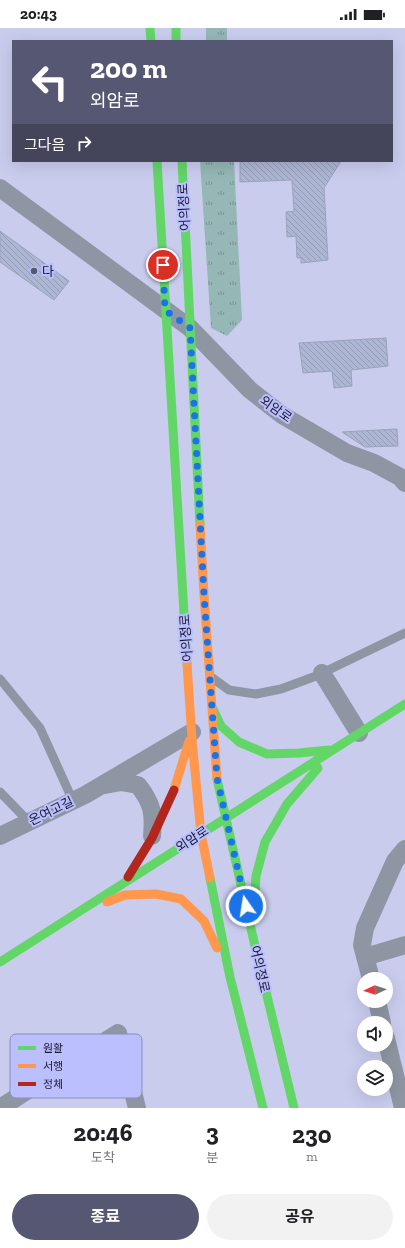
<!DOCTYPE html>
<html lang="ko">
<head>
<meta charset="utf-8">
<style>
	:root { --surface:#fff; --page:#f2f2f2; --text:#202124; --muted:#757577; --accent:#565772 }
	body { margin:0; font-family:"Zilla Slab","Noto Sans KR",serif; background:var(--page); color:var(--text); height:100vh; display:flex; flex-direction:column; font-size:15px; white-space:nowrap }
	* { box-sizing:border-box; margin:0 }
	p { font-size:13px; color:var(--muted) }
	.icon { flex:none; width:22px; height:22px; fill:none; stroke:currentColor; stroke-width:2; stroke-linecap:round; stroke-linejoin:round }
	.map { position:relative; height:1080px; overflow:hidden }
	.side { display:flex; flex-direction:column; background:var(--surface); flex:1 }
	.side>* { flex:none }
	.banner { position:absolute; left:12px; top:12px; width:381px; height:122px; border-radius:0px; box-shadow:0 4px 16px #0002; background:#565772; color:#fff; overflow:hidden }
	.needle { width:26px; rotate:267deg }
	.tools { position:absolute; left:357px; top:944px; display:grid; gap:8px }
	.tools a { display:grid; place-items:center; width:36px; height:36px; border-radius:50%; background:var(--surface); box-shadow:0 4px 16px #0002; font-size:20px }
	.pin { position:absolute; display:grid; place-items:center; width:34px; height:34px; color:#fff; margin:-17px; border:2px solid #fff; border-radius:50%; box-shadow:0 1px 4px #0007 }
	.me { position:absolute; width:44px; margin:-22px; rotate:347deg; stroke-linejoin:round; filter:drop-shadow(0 0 3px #0008) }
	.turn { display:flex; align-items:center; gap:14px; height:84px; padding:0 12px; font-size:18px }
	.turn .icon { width:52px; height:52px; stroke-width:2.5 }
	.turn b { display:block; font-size:28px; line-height:34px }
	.then { display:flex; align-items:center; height:38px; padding:0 12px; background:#0003; gap:8px; font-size:15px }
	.eta { display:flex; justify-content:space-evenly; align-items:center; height:68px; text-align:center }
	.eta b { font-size:24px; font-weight:700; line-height:28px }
	.primary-button { display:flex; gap:8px; margin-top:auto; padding:8px 12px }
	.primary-button a { flex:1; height:46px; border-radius:24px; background:var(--accent); color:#fff; font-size:16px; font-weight:700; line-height:46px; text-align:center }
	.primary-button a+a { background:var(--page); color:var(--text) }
	.status { display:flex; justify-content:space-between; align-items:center; height:28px; padding:0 20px; background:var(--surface); direction:ltr }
	.status svg { height:11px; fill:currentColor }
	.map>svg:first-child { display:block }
</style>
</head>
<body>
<div class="status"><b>20:43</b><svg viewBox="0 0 49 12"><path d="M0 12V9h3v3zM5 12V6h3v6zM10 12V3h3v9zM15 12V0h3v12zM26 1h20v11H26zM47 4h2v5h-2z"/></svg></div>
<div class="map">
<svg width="405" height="1080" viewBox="0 0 405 1080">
	<defs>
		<pattern id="grass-tufts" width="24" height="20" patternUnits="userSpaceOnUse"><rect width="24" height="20" fill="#95b7b6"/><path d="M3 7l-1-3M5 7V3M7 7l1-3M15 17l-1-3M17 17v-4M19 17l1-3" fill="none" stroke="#799494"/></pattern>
		<pattern id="building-back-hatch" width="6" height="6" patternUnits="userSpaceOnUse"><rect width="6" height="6" fill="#adb6d4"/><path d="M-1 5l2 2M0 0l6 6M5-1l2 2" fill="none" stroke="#949cb6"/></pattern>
	</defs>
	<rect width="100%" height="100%" fill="#caccee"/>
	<path fill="url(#grass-tufts)" d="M206 0H227V13H206Z
		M200 133H234L242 292 227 308 211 300Z"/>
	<path fill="url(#building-back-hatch)" stroke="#9ba2bb" d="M240 133H341L324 160 328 232 301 235V230H297L296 208 287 209 286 184 294 183 292 152 240 154Z
		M0 203 69 253 54 272 0 234Z
		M386 310 388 338 351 342 352 358 334 360 332 343 303 345 299 315Z
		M397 401 398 418 365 419 342 404Z"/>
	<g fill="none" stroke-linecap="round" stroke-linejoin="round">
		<path stroke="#8e96a3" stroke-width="9" d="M211 649 229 662 256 666 281 661 316 648 405 605
			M0 651 40 700 73 773
			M0 764 29 794"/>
		<path stroke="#8e96a3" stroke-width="18" d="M0 160 190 300 250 362 282 387 347 425 374 435 400 449 405 455
			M322 645 359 705
			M105 757 121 754 138 757C152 775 154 784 152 808
			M0 808 85 767 192 704
			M365 929 405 917
			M371 951 362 917 365 900 395 833 405 821
			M377 973 382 995
			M386 1010 403 1080
			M0 1080 118 1005 137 1080"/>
		<path stroke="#63d668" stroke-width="9" d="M150 0 151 13
			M176 0V13
			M157 133 187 636
			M182 133 200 497
			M213 681 221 698 239 714 267 726 299 725 329 722
			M217 751 255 918 294 1080
			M210 850 230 949 263 1080
			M254 881 256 848 265 814 287 776 318 740
			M0 934 405 676"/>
		<path stroke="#ff974d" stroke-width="9" d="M200 497 204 567 217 751
			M187 636 192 711 201 806 210 850
			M174 762 189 713
			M107 874 125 867 156 866 181 871 204 893 217 920"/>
		<path stroke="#b3261e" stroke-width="9" d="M128 849 152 810 174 762"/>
	</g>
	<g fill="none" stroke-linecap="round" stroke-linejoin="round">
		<path stroke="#1a73e8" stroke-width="7" stroke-dasharray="0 12.6" d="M163 237 165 282 190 300 204 567 217 750 246 878"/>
	</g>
	<circle fill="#565772" stroke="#bbbffd" stroke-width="1.5" cx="34" cy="243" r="4"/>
	<g text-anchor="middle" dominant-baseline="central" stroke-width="4" stroke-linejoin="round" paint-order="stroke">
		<g font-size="13" fill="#18182f" stroke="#bbbffd">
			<text transform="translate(184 179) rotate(-93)">어의정로</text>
			<text transform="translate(276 381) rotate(35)">외암로</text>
			<text transform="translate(186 610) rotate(-94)">어의정로</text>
			<text transform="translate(51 783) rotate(-26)">온여고길</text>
			<text transform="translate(192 811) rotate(-33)">외암로</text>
			<text transform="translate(260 941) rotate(77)">어의정로</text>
		</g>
		<g font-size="13" fill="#18182f" stroke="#bbbffd" text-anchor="start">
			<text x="42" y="243">다</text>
		</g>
	</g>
	<rect x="10" y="1006" width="132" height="64" rx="6" fill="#bbbffd" stroke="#8a8dbf" stroke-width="1"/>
	<rect x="18" y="1018" width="18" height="4" fill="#63d668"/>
	<rect x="18" y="1036" width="18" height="4" fill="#ff974d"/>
	<rect x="18" y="1054" width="18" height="4" fill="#b3261e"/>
	<g font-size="11" fill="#18182f">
		<text x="43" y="1024">원활</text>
		<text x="43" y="1042">서행</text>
		<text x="43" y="1060">정체</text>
	</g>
</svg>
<div class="tools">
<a><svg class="needle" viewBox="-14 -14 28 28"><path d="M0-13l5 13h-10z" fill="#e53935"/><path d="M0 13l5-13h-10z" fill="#757577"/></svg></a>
<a><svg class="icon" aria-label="sound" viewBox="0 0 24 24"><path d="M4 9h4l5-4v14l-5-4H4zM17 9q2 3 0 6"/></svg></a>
<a><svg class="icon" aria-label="layers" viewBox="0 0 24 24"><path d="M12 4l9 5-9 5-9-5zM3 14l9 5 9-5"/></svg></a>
</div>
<div class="pin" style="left:163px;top:237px;background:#d93025"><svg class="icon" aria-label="arrive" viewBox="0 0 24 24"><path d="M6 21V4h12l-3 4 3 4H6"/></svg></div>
<svg class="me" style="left:246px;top:878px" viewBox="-20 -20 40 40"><circle r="17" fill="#1a73e8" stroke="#fff" stroke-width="3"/><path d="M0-11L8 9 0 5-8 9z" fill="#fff"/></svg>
<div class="banner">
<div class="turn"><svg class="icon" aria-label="left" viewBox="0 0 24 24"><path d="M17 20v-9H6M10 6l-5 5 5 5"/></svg><div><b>200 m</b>외암로</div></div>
<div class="then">그다음<svg class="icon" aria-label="right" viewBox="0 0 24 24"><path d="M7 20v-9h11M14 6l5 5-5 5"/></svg></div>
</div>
</div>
<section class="side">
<div class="eta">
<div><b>20:46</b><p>도착</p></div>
<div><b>3</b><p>분</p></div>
<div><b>230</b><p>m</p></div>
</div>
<div class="primary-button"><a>종료</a><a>공유</a></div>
</section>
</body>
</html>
